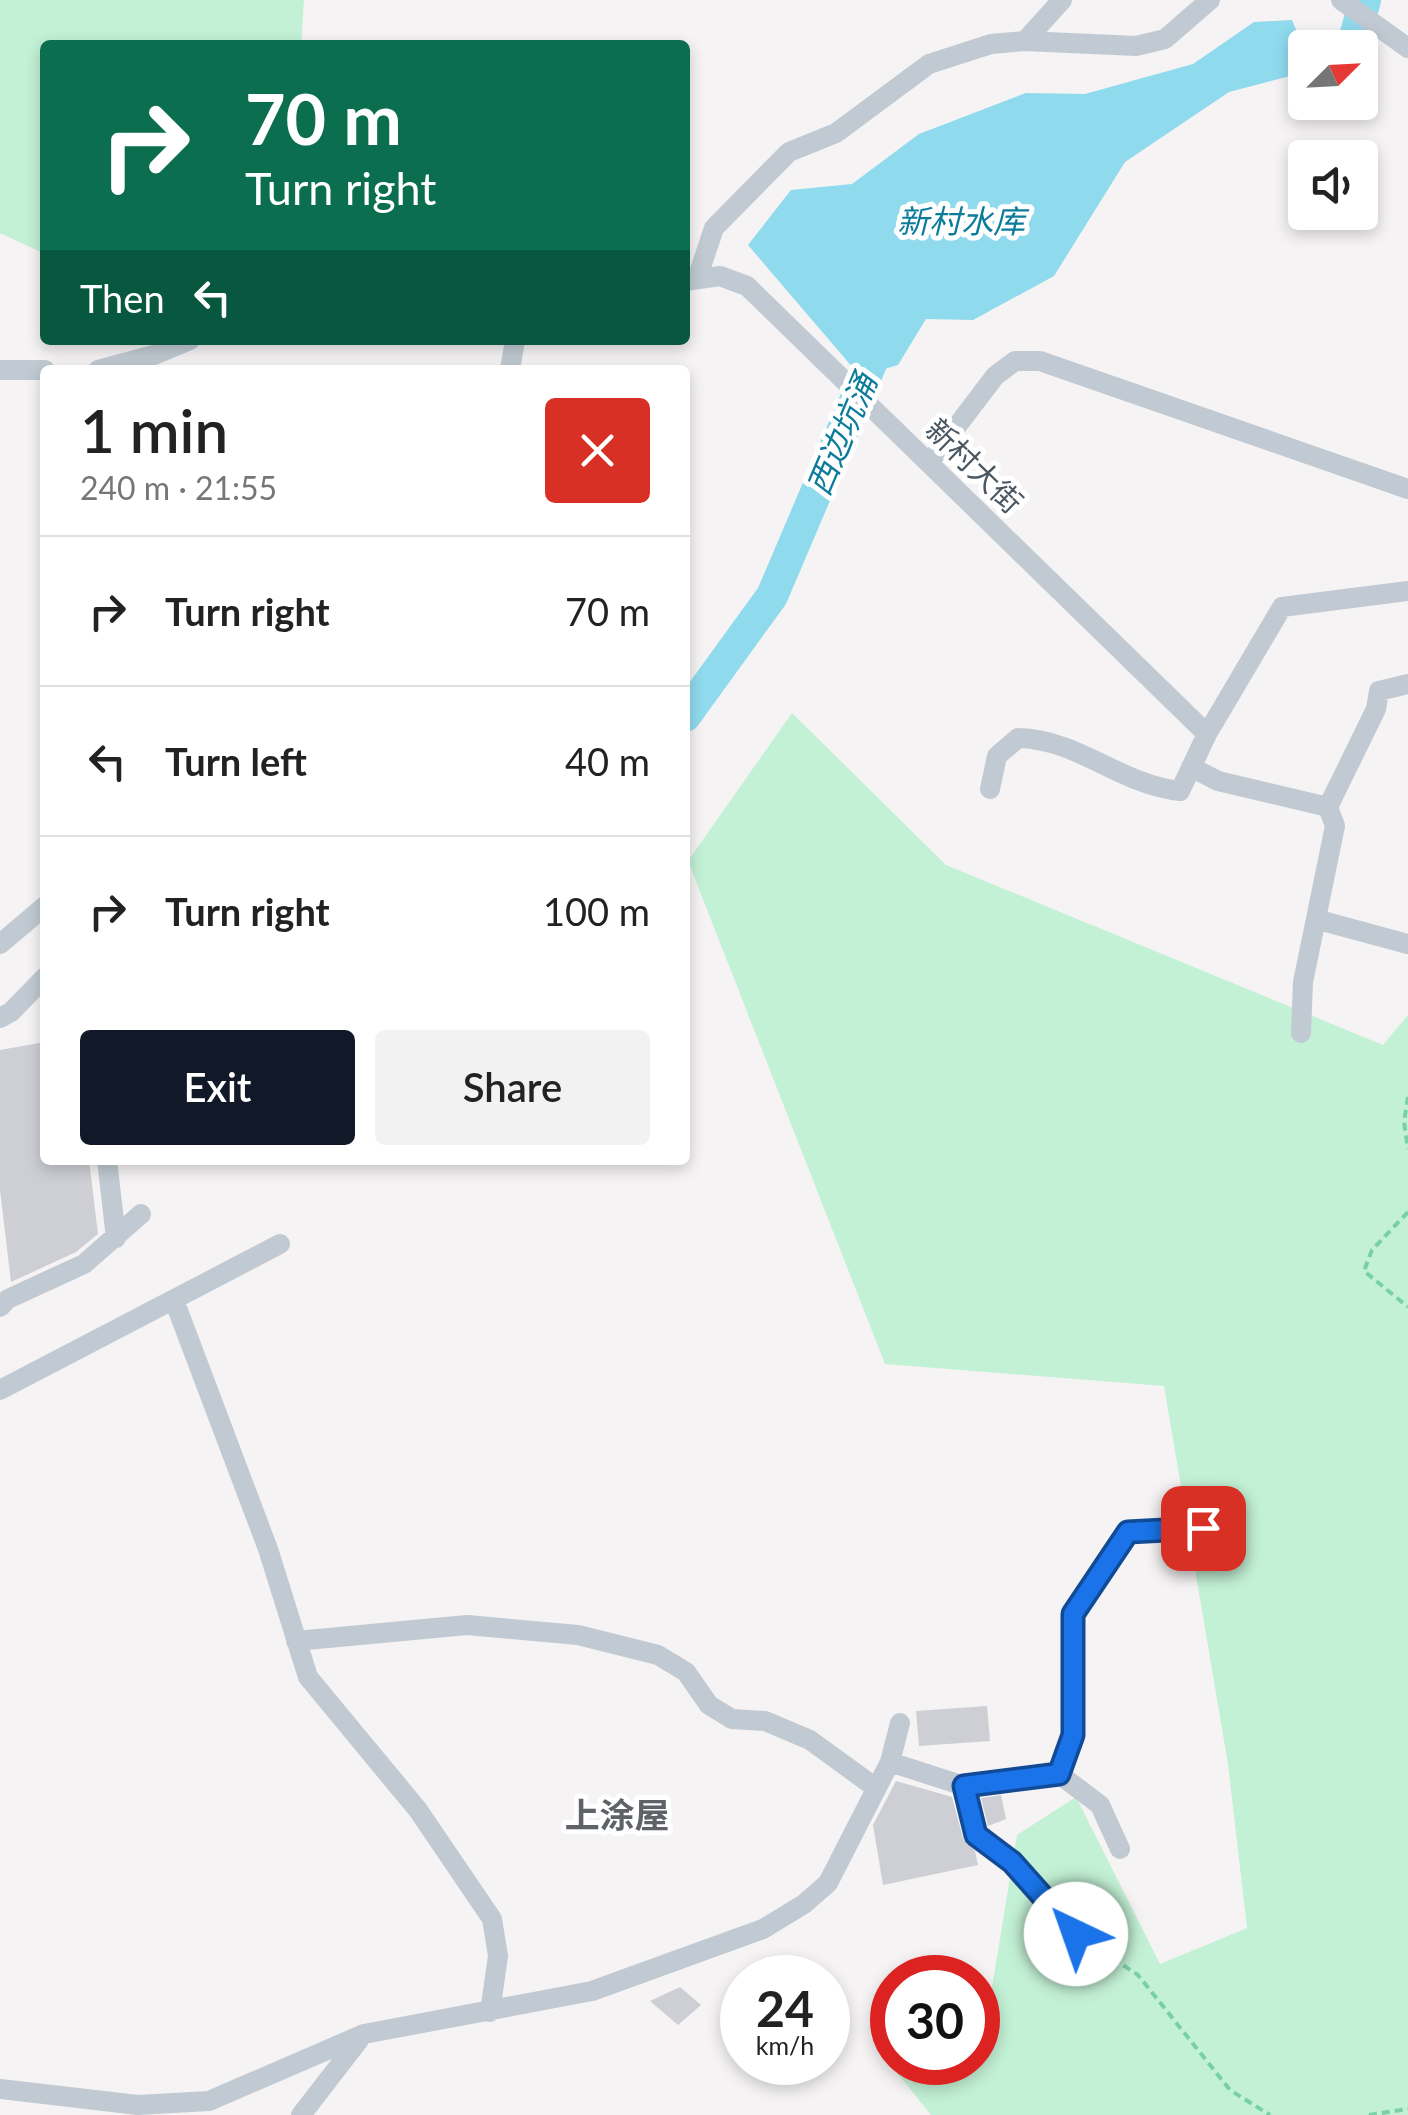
<!DOCTYPE html>
<html lang="en">
<head>
<meta charset="utf-8">
<style>
	:root { --surface:#fff; --page:#f2f2f2; --text:#222; --muted:#767676; --line:#e0e0e0; --accent:#111827 }
	body { margin:0; font-family:Lato,"Noto Sans SC",sans-serif; background:var(--page); color:var(--text); height:100vh; display:flex; flex-direction:column; font-size:38px; white-space:nowrap }
	* { box-sizing:border-box; margin:0 }
	p { font-size:32px; color:var(--muted) }
	.icon { flex:none; width:55px; height:55px; fill:none; stroke:currentColor; stroke-width:2; stroke-linecap:round; stroke-linejoin:round }
	.map { position:relative; flex:1; overflow:hidden }
	.panel { position:absolute; left:40px; top:365px; width:650px; height:800px; display:flex; flex-direction:column; background:var(--surface); border-radius:10px; box-shadow:0 5px 15px #0003 }
	.panel>* { flex:none }
	.guide { position:absolute; left:40px; top:40px; width:650px; height:305px; border-radius:10px; box-shadow:0 5px 15px #0003; background:#0b6e4f; color:#fff; overflow:hidden }
	.needle { width:65px; rotate:66deg }
	.fabs { position:absolute; left:1288px; top:30px; display:grid; gap:20px }
	.fabs a { display:grid; place-items:center; width:90px; height:90px; border-radius:10px; background:var(--surface); box-shadow:0 5px 15px #0003; font-size:50px }
	.speed { position:absolute; left:720px; top:1955px; display:flex; gap:20px; font-size:50px; font-weight:700; text-align:center }
	.speed>* { display:grid; place-content:center; width:130px; height:130px; border-radius:50%; background:var(--surface); box-shadow:0 5px 15px #0003; line-height:1 }
	.speed small { font-size:25px; font-weight:400 }
	.speed .limit { border:15px solid #d22; background:#fff; color:#111 }
	.pin { position:absolute; display:grid; place-items:center; width:85px; height:85px; color:#fff; margin:-42px; border-radius:20px; box-shadow:0 5px 15px #0006 }
	.me { position:absolute; width:110px; margin:-55px; rotate:318deg; stroke-linejoin:round; filter:drop-shadow(0 0 8px #0008) }
	.turn { display:flex; align-items:center; gap:35px; height:210px; padding:0 40px; font-size:45px }
	.turn .icon { width:130px; height:130px; stroke-width:2.5 }
	.turn b { display:block; font-size:70px; line-height:85px }
	.then { display:flex; align-items:center; height:95px; padding:0 40px; background:#0003; gap:20px; font-size:38px }
	.round { display:grid; place-items:center; flex:none; width:105px; height:105px; border-radius:10px; background:var(--page) }
	.summary { display:flex; align-items:center; justify-content:space-between; height:170px; padding:0 40px }
	h1 { font-size:60px; font-weight:600; line-height:75px }
	.button { display:flex; gap:20px; margin-top:auto; padding:20px 40px }
	.button a { flex:1; height:115px; border-radius:10px; background:var(--accent); color:#fff; font-size:40px; font-weight:600; line-height:115px; text-align:center }
	.button a+a { background:var(--page); color:var(--text) }
	ul { padding:0; list-style:none }
	li { display:flex; align-items:center; gap:30px; height:150px; padding:0 40px; border-top:2px solid var(--line) }
	li div { flex:1 }
	li b { display:block; font-size:38px }
	li em { font-style:normal }
	.map>svg:first-child { display:block }
</style>
</head>
<body>
<div class="map">
<svg width="1408" height="2115" viewBox="0 0 1408 2115">
	<rect width="100%" height="100%" fill="#f5f3f3"/>
	<path fill="#c3f1d5" d="M0 0H304L301 45H45V254L0 233Z
		M792 713 946 865 1383 1045 1408 1015V2115H931L890 2064 978 2062V2023L987 2018 1017 1835 1076 1797 1160 1964 1247 1928 1228 1764 1164 1386 885 1364 688 861Z"/>
	<path fill="#90daee" d="M1292 20 1305 51V72L1229 92 1125 162 1054 276 973 320 926 319 898 365 860 376 748 245 791 190 852 184 919 134 1026 93 1085 94 1193 64 1254 22Z"/>
	<g fill="none" stroke-linecap="round" stroke-linejoin="round">
		<path stroke="#90daee" stroke-width="32" d="M1352 48 1365 0
			M685 716 772 596 873 359 892 339"/>
	</g>
	<path fill="#cdcfd5" d="M45 1042V1160H89L98 1234 76 1252 11 1282 0 1190V1050Z
		M987 1706 990 1741 919 1746 916 1711Z
		M896 1781 952 1797 963 1838 975 1851 978 1865 883 1885 873 1825Z
		M1001 1795 1006 1819 988 1826 981 1798Z
		M680 1987 701 2005 678 2025 650 2001Z"/>
	<g fill="none" stroke-linecap="round" stroke-linejoin="round">
		<path stroke="#7ad0a6" stroke-width="4" stroke-dasharray="8 5" stroke-linecap="butt" d="M1408 1097 1404 1122 1408 1149
			M1408 1212 1372 1250 1364 1271 1408 1307
			M1091 1944 1138 1975 1230 2090 1270 2115
			M1369 2115 1408 2109"/>
		<path stroke="#c1cad2" stroke-width="20" d="M1341 0 1408 48
			M1025 41 1062 0
			M698 276 714 228 789 152 836 133 929 64 991 44 1025 41 1136 46 1165 39 1210 0
			M685 281 720 276 747 286 1207 734
			M0 370H45
			M98 370 154 355 190 340
			M510 370 515 340
			M929 463 995 376 1015 361H1040L1408 489
			M1191 767 1218 781 1328 807
			M990 789 997 756 1018 738C1078 739 1121 785 1180 791L1207 734 1282 607 1408 591
			M1328 807 1376 709 1379 691 1408 684
			M1319 920 1408 944
			M0 944 45 906
			M0 1018 11 1012 45 977
			M1301 1033 1303 982 1335 826 1328 807
			M107 1160 116 1238
			M174 1300 268 1549 308 1677 418 1810 492 1919 498 1956 490 2012
			M0 1307 8 1299 84 1264 141 1214
			M0 1390 280 1244
			M296 1641 467 1625 578 1635 658 1655 686 1672 709 1705 732 1719 765 1721 810 1740 876 1788
			M890 1762 964 1786 976 1835 1012 1862 1076 1934
			M1059 1774 1073 1735V1615L1128 1532 1203 1528
			M964 1786 1059 1774 1100 1805 1120 1849
			M0 2089 138 2105 209 2101 364 2034 592 1991 763 1929 804 1904 828 1883 890 1762 900 1723
			M301 2115 359 2040"/>
	</g>
	<g fill="none" stroke-linecap="round" stroke-linejoin="round">
		<defs>
			<path id="route" d="M1076 1934 1012 1862 976 1835 964 1786 1059 1774 1073 1735V1614L1128 1532 1203 1528"/>
		</defs>
		<use href="#route" stroke="#114b97" stroke-width="25"/>
		<use href="#route" stroke="#1a73e8" stroke-width="18"/>
	</g>
	<g text-anchor="middle" dominant-baseline="central" stroke-width="10" stroke-linejoin="round" paint-order="stroke">
		<g font-size="30" fill="#4a5661" stroke="#fff">
			<text transform="translate(975 465) rotate(44)">新村大街</text>
		</g>
		<g font-size="32" font-style="italic" fill="#0c7c9b" stroke="#fff">
			<text x="961" y="220">新村水库</text>
			<text transform="translate(841 434) rotate(-67)">西边坑涌</text>
		</g>
		<g font-size="35" font-weight="bold" fill="#5f6368" stroke="#fff">
			<text x="617" y="1814">上涂屋</text>
		</g>
	</g>
</svg>
<div class="fabs">
<a><svg class="needle" viewBox="-14 -14 28 28"><path d="M0-13l5 13h-10z" fill="#e53935"/><path d="M0 13l5-13h-10z" fill="#767676"/></svg></a>
<a><svg class="icon" aria-label="sound" viewBox="0 0 24 24"><path d="M4 9h4l5-4v14l-5-4H4zM17 9q2 3 0 6"/></svg></a>
</div>
<div class="speed"><div>24<small>km/h</small></div><div class="limit">30</div></div>
<div class="pin" style="left:1203px;top:1528px;background:#d93025"><svg class="icon" aria-label="arrive" viewBox="0 0 24 24"><path d="M6 21V4h12l-3 4 3 4H6"/></svg></div>
<svg class="me" style="left:1076px;top:1934px" viewBox="-20 -20 40 40"><circle r="19" fill="#fff"/><path d="M0-13L10 11 0 6-10 11z" fill="#1a73e8"/></svg>
<div class="guide">
<div class="turn"><svg class="icon" aria-label="right" viewBox="0 0 24 24"><path d="M7 20v-9h11M14 6l5 5-5 5"/></svg><div><b>70 m</b>Turn right</div></div>
<div class="then">Then<svg class="icon" aria-label="left" viewBox="0 0 24 24"><path d="M17 20v-9H6M10 6l-5 5 5 5"/></svg></div>
</div>
<section class="panel">
<div class="summary"><div><h1>1 min</h1><p>240 m · 21:55</p></div><a class="round" style="background:#d93025;color:#fff"><svg class="icon" aria-label="close" viewBox="0 0 24 24"><path d="M6 6l12 12M18 6L6 18"/></svg></a></div>
<ul>
<li><svg class="icon" aria-label="right" viewBox="0 0 24 24"><path d="M7 20v-9h11M14 6l5 5-5 5"/></svg><div><b>Turn right</b></div><em>70 m</em></li>
<li><svg class="icon" aria-label="left" viewBox="0 0 24 24"><path d="M17 20v-9H6M10 6l-5 5 5 5"/></svg><div><b>Turn left</b></div><em>40 m</em></li>
<li><svg class="icon" aria-label="right" viewBox="0 0 24 24"><path d="M7 20v-9h11M14 6l5 5-5 5"/></svg><div><b>Turn right</b></div><em>100 m</em></li>
</ul>
<div class="button"><a>Exit</a><a>Share</a></div>
</section>
</div>
</body>
</html>
